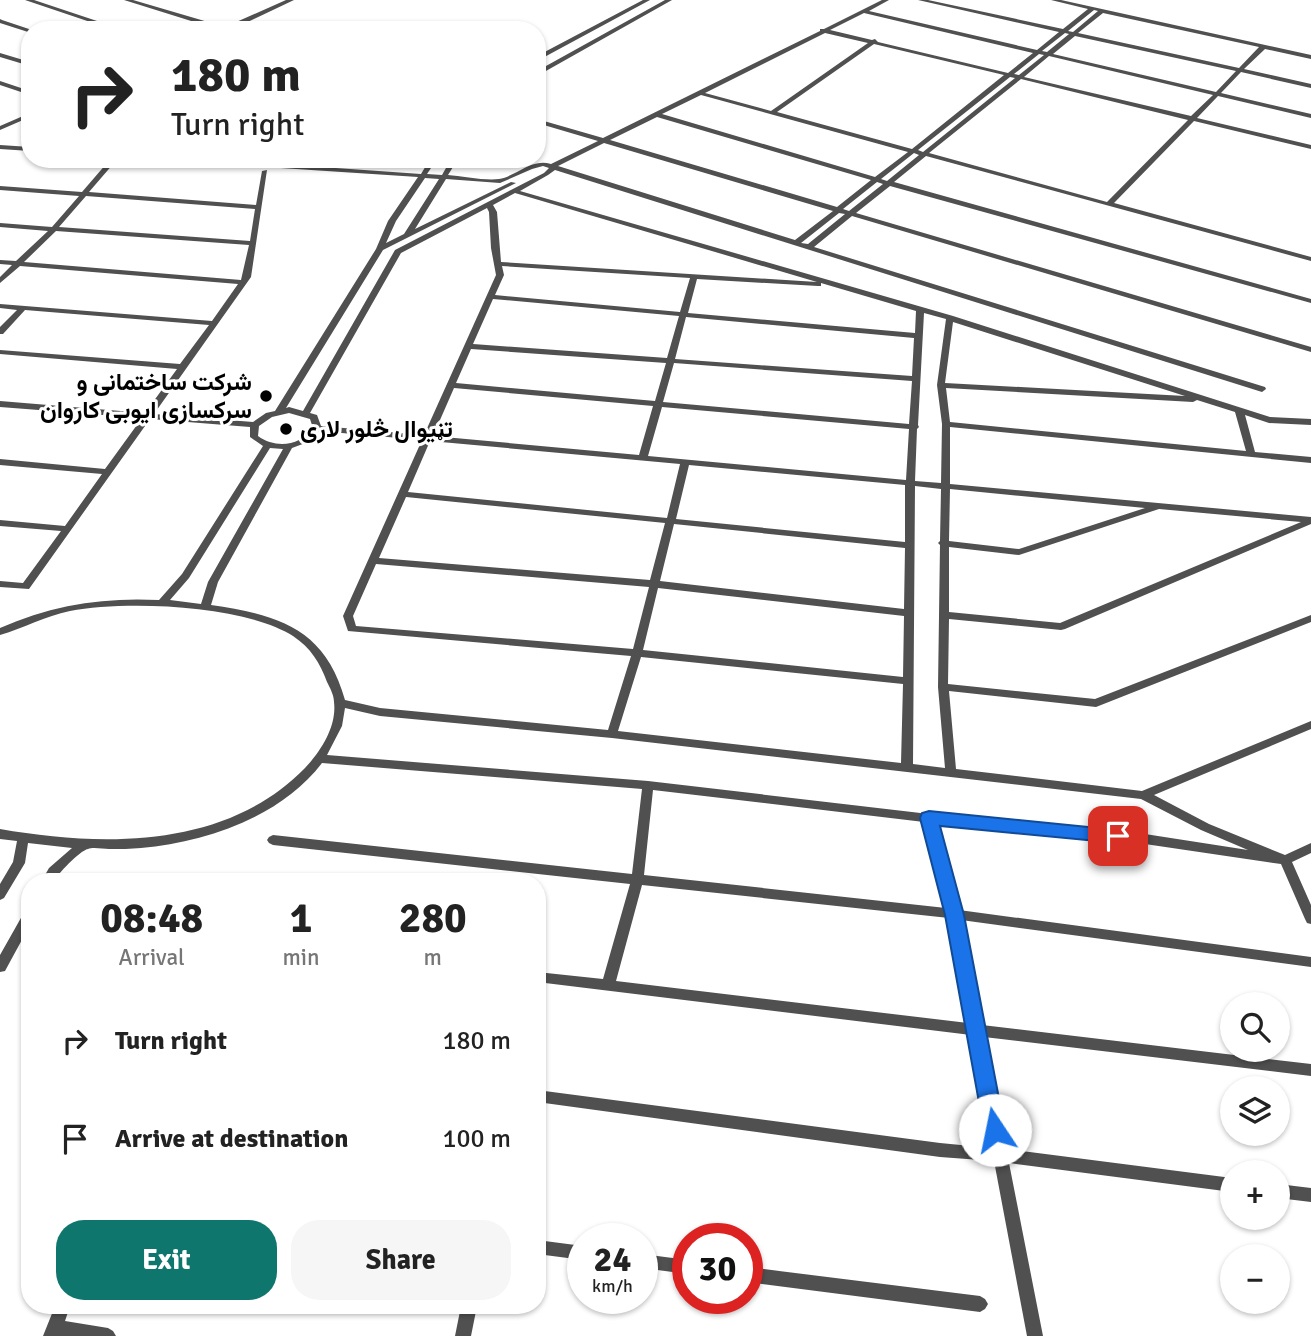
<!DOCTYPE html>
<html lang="en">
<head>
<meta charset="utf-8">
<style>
	:root { --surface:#fff; --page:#f6f6f6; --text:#222; --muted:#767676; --accent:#0f766e }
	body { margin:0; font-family:Signika,Vazirmatn,sans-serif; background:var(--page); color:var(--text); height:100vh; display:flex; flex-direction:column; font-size:26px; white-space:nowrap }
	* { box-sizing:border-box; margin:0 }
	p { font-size:23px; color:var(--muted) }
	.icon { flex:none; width:38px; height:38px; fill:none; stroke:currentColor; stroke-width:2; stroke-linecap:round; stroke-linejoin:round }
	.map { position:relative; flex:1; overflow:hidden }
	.side { position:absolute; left:21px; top:873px; width:525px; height:441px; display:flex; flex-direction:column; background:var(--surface); border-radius:28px; box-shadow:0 2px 5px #0004 }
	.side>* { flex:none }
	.guide { position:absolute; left:21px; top:21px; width:525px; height:147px; border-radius:28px; box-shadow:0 2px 5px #0004; background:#fff; color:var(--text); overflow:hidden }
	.fabs { position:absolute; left:1220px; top:992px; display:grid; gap:14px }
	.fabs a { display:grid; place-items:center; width:70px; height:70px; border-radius:50%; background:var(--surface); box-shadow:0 2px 5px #0004; font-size:35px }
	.speed { position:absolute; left:567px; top:1223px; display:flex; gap:14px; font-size:35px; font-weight:700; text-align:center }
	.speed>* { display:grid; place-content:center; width:91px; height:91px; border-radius:50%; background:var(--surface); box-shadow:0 2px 5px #0004; line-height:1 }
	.speed small { font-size:18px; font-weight:400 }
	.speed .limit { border:10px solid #d22; background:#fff; color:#111 }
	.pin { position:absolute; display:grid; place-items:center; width:60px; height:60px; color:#fff; margin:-30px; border-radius:14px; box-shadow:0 4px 10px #0006 }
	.me { position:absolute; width:77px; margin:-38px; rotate:349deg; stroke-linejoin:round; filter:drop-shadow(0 0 5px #0008) }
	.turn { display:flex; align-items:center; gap:24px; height:147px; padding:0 35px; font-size:32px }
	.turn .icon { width:91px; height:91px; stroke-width:2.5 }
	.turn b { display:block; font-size:49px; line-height:60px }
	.eta { display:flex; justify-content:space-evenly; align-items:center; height:119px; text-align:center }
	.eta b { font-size:42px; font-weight:700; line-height:49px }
	.action { display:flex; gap:14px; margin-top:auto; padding:14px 35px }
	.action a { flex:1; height:80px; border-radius:28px; background:var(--accent); color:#fff; font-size:28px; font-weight:700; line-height:80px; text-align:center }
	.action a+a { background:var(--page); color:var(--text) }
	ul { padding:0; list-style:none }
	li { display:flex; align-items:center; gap:21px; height:98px; padding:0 35px }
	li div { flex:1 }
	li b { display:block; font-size:26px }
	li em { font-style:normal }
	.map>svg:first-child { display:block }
</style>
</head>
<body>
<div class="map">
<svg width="1311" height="1336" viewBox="0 0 1311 1336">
	<rect width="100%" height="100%" fill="#fff"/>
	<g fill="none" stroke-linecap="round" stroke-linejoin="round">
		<path fill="#505050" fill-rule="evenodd" d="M25 0H34L124 30H114Z
			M124 0H133L225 27 286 0H294L231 30H220Z
			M643 0H650L537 61V56Z
			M665 0H672L537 76V71Z
			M882 0H889L869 11 1037 50 1059 32 918 0H928L1063 29 1088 9 1051 0H1061L1311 55V59L1265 49 1244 69 1311 84V88L1241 72 1221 93 1311 114V118L1218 96 1197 118 1311 145V149L1194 121 1114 203 1311 257V261L926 156 894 182 1311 299V303L890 186 856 213 1311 347V352L852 216 814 247 1265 387 1266 389 1262 392 555 170 548 175 520 191 953 316 1270 417 1311 419V425L1269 423 1245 415 1255 452 1311 457V463L950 427V484L1311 517V524L1065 629 1061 630 949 619 948 684 1095 699 1311 615V622L1096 707 949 691 956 769 1142 791 1311 721V729L1154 795 1209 824 1285 855 1311 843V853L1292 862 1311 905V924L1307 923 1305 919 1281 864 1145 844 936 823 959 910 1311 957V967L961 920 982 1025 1311 1064V1076L984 1037 1006 1149 1232 1178V1192L1009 1163 1043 1336H1027L994 1161 940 1157 537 1102V1090L940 1143 992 1148 971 1035 537 982V972L603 979 630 884 273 845 269 843 267 840 269 837 273 835 632 874 642 789 322 763C281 817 206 842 141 848 131 849 120 849 109 849 103 849 93 847 88 849 79 851 58 874 53 882H41L49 868 72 848 28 843 25 863 4 898 0 900V884L13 862 17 841 0 839V829C103 847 226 849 305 768 321 751 337 726 334 702 334 695 330 688 327 682 320 663 311 648 293 636 244 605 127 600 70 611 45 616 24 628 0 635V628C51 605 104 597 159 600L182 574 263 446 250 437V427L150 419 29 589 0 587V581L23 583 61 531 0 526V520L65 526 102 474 0 465V459L105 469 142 418 0 407V401L145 413 177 369 0 354V350L180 364 209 325 25 310 3 334H0V327L17 310 0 308V304L212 321 238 284 20 266 0 283V277L12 265 0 264V260L16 261 48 231 0 227V223L52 227 79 196 0 190V186L82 192 107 163 84 161 81 159H116L184 164 186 165V167L114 163 89 192 256 205 262 171 267 170 251 277 154 414 253 422 266 413 275 411 376 249 388 221 418 177 176 161 173 159H209L421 174 430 159H437L427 174 442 175 451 159H458L448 175C461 176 486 181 499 179 517 176 531 158 551 164L598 141 537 123V119L603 138 820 31V29H824ZM1094 10 1098 11 1073 32 1068 31ZM864 13 1033 53 1008 73 878 42 875 39 872 40 830 30ZM1103 13 1259 47 1239 68 1078 33ZM825 33 868 43 771 111 705 93ZM1065 33 1069 34 1047 52 1042 51ZM1075 36 1236 71 1216 92 1053 54ZM874 44 1004 75 912 149 777 112ZM1039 54 1044 55 1019 75 1014 74ZM1049 56 1213 95 1191 116 1024 77ZM1010 77 1015 78 923 152 918 150ZM1021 79 1188 120 1107 202 929 153ZM701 95 908 152 875 177 662 114ZM657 117 871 180 837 207 610 140ZM604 143 833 211 795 240 558 166ZM914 153 919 155 887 181 881 179ZM543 166 549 168 544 173 395 250 303 411 289 407 286 408 383 250 516 183 511 182 415 229 446 179 500 183 532 169ZM425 178 439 179 404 234 386 243 396 221ZM877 182 883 184 849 211 843 209ZM515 193 817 282 501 262 497 212 493 205ZM86 196 255 209 250 241 59 227ZM487 208 489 212 491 248 496 275 424 435 321 426 317 415 310 413 401 253ZM839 213 845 214 808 244 801 243ZM56 231 249 245 241 280 24 262ZM502 266 690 278 680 312 495 295 504 275ZM697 279 818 286H821V283L916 311 915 333 688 313ZM493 299 679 316 667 358 473 344ZM924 313 946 319 937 385 942 424 941 483 915 481 917 429 919 427 918 425ZM686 317 914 338 912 376 675 359ZM953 322 1185 396 945 383ZM471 349 666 363 655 401 456 383ZM674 363 912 381 909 424 663 402ZM454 388 653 406 639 455 433 436ZM946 388 1193 402 1197 400 1235 412 1246 451 950 422ZM662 407 909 429 906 480 648 456ZM289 413 310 419 313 428C300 446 276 449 258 436L259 426 272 417ZM319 431 422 440 343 616 348 631 631 656 608 730 380 708 345 700C325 628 278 615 211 605L218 582 292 448 308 442ZM430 441 680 464 667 518 408 492ZM270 448 283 449 208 582 201 604 170 600 189 578ZM689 465 905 485V542L676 519ZM915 486 941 489 940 541 938 543 940 545 938 687 945 768 913 764ZM950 489 1145 508 1019 549 949 541ZM406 497 665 523 650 580 379 558ZM1159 509 1301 522 1060 623 949 612V547L1019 555ZM674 524 905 548 904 609 660 581ZM376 564 649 587 633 649 356 626 353 616ZM658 588 904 616 903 677 643 650ZM641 657 903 684 901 763 618 731ZM345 708 380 716 612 738 1141 799 1201 830 1248 850 1145 834 929 814 648 781 327 755 342 726ZM653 790 924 822 946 908 644 875ZM642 885 949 918 968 1023 616 981Z
			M0 19 2 20 32 30H30V33L28 32 0 23Z
			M0 53 30 62V66L0 57Z
			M0 81 30 91V95L0 85Z
			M30 113V117L0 130V126Z
			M0 145 30 147V151L0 149Z
			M30 908V925L5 971 0 972V955L26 909Z
			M1278 1184 1311 1188V1202L1278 1198Z
			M537 1240 583 1246V1260L537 1254Z
			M642 1254 688 1260V1274L642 1268Z
			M747 1267 980 1296 985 1299 988 1304 985 1309 980 1312 747 1282Z
			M55 1306H70L65 1321 108 1328 113 1331 116 1336H43Z
			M461 1306H477L471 1336H455Z"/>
	</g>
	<path fill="#1a73e8" stroke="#114b97" stroke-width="2" d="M929 811 1118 830 1124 832 1127 836 1124 841 1118 843 940 826 964 915 1005 1130 1002 1137 995 1140 987 1137 984 1130 945 915 920 818 922 813Z"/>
	<g fill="#000" stroke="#fff" stroke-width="2.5">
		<circle cx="266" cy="396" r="7"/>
		<circle cx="286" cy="429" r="7"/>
	</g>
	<g text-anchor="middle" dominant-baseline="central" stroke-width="6" stroke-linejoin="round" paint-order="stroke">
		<g font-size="24" font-weight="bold" fill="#000" stroke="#fff" text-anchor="end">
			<text x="252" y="382">شرکت ساختمانی و<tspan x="252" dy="28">سرکسازی ایوبی کاروان</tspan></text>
			<text x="300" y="429" text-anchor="start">تڼیوال څلور لاری</text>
		</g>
	</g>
</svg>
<div class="fabs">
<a><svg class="icon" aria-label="search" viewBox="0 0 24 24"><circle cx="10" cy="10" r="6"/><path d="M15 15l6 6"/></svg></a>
<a><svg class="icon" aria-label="layers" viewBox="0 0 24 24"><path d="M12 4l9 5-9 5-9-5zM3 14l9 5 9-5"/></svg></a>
<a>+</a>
<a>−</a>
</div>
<div class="speed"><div>24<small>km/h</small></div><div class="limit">30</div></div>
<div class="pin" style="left:1118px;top:836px;background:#d93025"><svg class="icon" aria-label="arrive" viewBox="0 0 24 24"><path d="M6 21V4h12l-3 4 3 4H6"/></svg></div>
<svg class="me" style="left:995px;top:1130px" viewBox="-20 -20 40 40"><circle r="19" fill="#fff"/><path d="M0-13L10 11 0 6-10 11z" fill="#1a73e8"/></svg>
<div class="guide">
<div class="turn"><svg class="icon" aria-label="right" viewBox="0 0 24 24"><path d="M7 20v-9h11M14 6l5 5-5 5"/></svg><div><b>180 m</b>Turn right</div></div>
</div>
<section class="side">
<div class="eta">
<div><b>08:48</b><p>Arrival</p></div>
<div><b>1</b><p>min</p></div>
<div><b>280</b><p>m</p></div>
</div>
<ul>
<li><svg class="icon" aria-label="right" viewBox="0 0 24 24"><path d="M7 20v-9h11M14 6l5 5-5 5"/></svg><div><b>Turn right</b></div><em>180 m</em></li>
<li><svg class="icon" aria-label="arrive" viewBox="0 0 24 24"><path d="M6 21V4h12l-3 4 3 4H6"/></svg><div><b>Arrive at destination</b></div><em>100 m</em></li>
</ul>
<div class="action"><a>Exit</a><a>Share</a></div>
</section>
</div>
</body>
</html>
